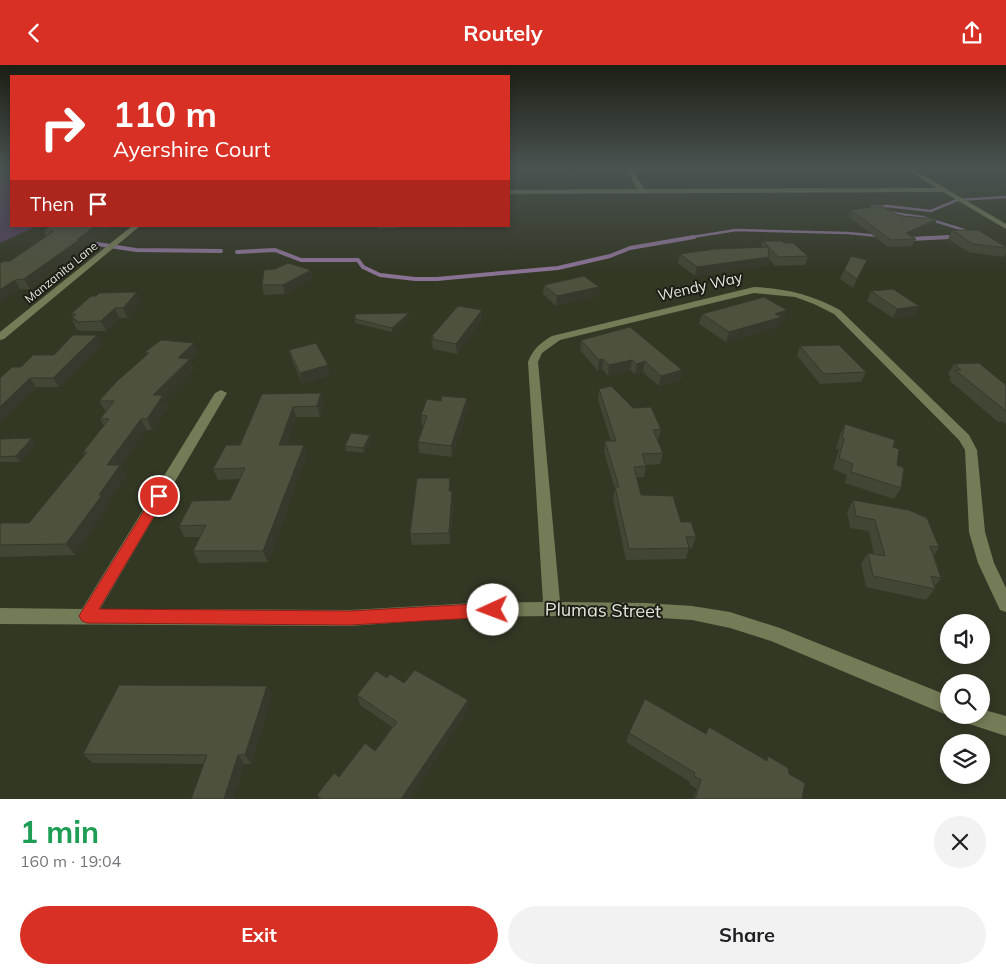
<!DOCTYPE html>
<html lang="en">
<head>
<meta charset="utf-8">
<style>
	:root { --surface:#fff; --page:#f2f2f2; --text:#202124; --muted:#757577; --accent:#d93025 }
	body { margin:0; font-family:Mulish,sans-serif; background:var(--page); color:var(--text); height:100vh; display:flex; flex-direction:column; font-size:19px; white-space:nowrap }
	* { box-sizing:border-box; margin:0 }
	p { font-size:16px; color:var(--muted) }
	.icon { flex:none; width:28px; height:28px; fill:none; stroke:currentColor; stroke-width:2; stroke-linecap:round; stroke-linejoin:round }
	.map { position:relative; height:734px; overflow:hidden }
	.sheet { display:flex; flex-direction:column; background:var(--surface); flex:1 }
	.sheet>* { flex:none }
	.banner { position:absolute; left:10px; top:10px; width:500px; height:152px; border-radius:0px; box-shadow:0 2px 8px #0003; background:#d93025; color:#fff; overflow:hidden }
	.controls { position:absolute; left:940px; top:549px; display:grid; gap:10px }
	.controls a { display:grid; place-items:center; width:50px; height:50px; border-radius:50%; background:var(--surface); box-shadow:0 2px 8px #0003; font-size:25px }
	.pin { position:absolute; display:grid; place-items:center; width:42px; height:42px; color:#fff; margin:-21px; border:2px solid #fff; border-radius:50%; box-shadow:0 1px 5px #0007 }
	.me { position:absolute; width:55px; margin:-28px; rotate:268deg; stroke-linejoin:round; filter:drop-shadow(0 0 4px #0008) }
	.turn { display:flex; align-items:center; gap:18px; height:105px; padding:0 20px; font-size:22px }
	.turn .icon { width:65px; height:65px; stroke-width:2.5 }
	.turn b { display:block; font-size:35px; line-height:42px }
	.then { display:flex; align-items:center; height:48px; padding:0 20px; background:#0003; gap:10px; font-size:19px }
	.round { display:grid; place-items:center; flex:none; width:52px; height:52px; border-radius:26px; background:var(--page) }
	.headline { display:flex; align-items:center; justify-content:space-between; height:85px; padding:0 20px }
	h1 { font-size:30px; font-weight:700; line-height:38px; color:#1e9e55 }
	.button { display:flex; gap:10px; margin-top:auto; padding:10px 20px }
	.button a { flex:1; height:58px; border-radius:30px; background:var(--accent); color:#fff; font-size:20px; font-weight:700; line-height:58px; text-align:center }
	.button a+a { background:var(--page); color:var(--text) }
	header { display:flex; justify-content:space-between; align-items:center; height:65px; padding:0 20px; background:var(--accent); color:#fff; font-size:22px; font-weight:700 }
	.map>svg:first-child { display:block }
</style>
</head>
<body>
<header><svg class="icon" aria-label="back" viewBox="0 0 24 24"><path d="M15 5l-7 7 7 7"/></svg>Routely<svg class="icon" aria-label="share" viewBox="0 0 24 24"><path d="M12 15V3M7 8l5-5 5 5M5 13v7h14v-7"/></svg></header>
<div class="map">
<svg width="1006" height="734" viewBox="0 0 1006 734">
	<rect width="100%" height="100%" fill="#333825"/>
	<path fill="#52405a" d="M0 103H11V161H37L0 178Z"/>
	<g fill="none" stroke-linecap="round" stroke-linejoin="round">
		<path stroke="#8a7295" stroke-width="2.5" d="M877 145 872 142 887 141 931 146 957 135 1006 132
			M885 147 922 152 964 165
			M686 173 736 165 848 168 879 171
			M923 173 954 172"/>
		<path stroke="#8a7295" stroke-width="4" d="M910 174 950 172
			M97 179 136 185 221 186
			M237 187 275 185 301 195H358L363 202 380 210 415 214H437L558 203 610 191 630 183 694 172"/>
		<path fill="#737b57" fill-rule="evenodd" d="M626 103H632L644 124 936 123 904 103H911L1006 159V164L943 127 509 129V125L637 124Z
			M132 161H140L4 274 0 275V267Z
			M754 222C785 223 813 230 840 245L969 370 977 385 985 467 994 498 1006 523V547L1000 545 978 498 969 467 965 385 959 375 834 249 814 239 795 232 754 228 560 275 542 288 538 297 560 537 646 538 692 541 730 547 780 563 949 631V650H951L949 651 771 576 730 563 692 555 646 552 552 551 474 552 350 561 0 559V543L82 544 215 328 221 325 227 328 100 544 350 545 474 538 543 537 528 297C533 284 540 278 552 271Z
			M981 644 1006 651V671L963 657 960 650H981Z"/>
	</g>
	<path fill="#424635" d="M541 103H598L576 110 545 109 542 108Z
		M832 103H886L885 107H846L834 104Z
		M942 103H1006V111H966L951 108Z
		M851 145 890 147 934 161 911 171 916 174 912 181 888 182 848 151Z
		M50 161H110L82 182 83 183 30 224H20L0 238V198L10 196 46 171 43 166Z
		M378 161H396V163L378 164Z
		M952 165 1006 182V188L1004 192 968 187 948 174Z
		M763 176 784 178 808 191 805 200 775 201 769 194 767 200 695 211 678 198 680 189 761 183Z
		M867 195 863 204 853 223 840 214 844 205Z
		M311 205 313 214 285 229 264 230 262 220Z
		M544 220 599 222 598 231 556 241 543 229Z
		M871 226 919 241 914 251 893 253 867 236Z
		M141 237 127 253H119L106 266H81L80 265H77L71 253 73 252 71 249Z
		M409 248V252L392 267 355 258V254Z
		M702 249 784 255 781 256 778 262 726 277 699 259Z
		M482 255 457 289 433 284 431 272Z
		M581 275 682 305 680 315 659 321 643 307 635 309 630 305 608 311 602 304 598 306 580 285Z
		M194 278 197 288 190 295 194 304 165 334 168 341 152 365H147L120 401 126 411 107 439 109 441 75 490 0 492V460L29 458 84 390 83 387 104 361 100 354 106 347 99 336 147 290 145 287Z
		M102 279 59 322H36L0 358V313L21 302 54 290Z
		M800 281 866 307 861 317 820 319 797 291Z
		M289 285 330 311 302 318 292 295Z
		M954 299 1006 320V359L1003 356 998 357 949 315 951 312 948 309Z
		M599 324 633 343 661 364 658 375H657L663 388 660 399 646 400V401L644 412H636L641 430 681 457 696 472 692 483H689L686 494 626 495 613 433 615 424 604 387 605 376H611L598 335Z
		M321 328 324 338 320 352H296L286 380H304L307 390 268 497 199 498 193 486 200 472H184L179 461 230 435 240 414 218 415 213 404 240 380 262 329Z
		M441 336 468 344 452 392 419 388 418 377 424 361 422 360 421 350Z
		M845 359 893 382 901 423 894 434 845 418 847 410 833 404 839 384H836L840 370Z
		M370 370 371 375 364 388 346 386 345 381Z
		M0 374 36 378 20 397H0Z
		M451 424V426H452L453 437 450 479 412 480 410 469Z
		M853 435 939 482 934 490 941 513 934 522 935 524 926 535 866 522 861 499 868 488 874 489 869 466 850 463 847 447Z
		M387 613 404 618 468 635V645L410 734H319L317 730 339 712 375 686 392 662 360 640 357 630Z
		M267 621 272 630 251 699H244L233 734H191L204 699 93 698 83 689Z
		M709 662 766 695 768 691 789 709 802 734H693L697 724 689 719 690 717 626 677 629 668H706Z"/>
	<path fill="#36392b" d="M577 103H598L576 110Z
		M511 140V147L509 148V141Z
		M937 154 934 161 903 175 906 168Z
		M95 161H110L82 182 83 183 30 224 24 214Z
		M462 161H473L462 165Z
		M769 192 767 200 695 211 697 202Z
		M867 195 863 204 853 223 857 214Z
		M311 205 313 214 285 229 283 220Z
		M15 215 20 224 0 238V225Z
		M599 222 598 231 556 241 557 231Z
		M137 227 141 237 127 253 123 243Z
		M919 241 914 251 893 253 897 244Z
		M115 243 119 253 106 266 101 256Z
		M482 245V255L457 289 456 279Z
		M787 245 784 255 781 256 778 262 726 277 729 267 775 249Z
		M409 248V252L392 267V263Z
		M97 270 102 279 59 322 53 313Z
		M194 278 197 288 190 295 194 304 165 334 168 341 152 365 147 354 153 330 178 293Z
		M603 294 602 304 598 306 599 295Z
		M632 295 630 305 608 311 609 300Z
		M645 296 643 307 635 309 637 299Z
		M328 300 330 311 302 318 300 308Z
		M682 305 680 315 659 321 661 311Z
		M30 313 36 322 0 358V342Z
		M321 328 324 338 320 352 317 341Z
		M467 333 468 344 452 392 451 381Z
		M293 342 296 352 282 391 279 380Z
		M141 354 147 365 120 401 126 411 107 439 109 441 75 490 66 479 99 430 107 400Z
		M370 370 371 375 364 388 363 383Z
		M32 373 36 378 20 397 16 391Z
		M304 380 307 390 268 497 263 486Z
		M450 413 451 424 450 437 449 426Z
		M452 426 453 437 450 479 449 468Z
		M267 621 272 630 251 699 245 690Z
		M468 635V645L410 734H401Z
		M238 690 244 699 233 734H224Z"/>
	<path fill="#4d513e" stroke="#36392b" d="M961 103H1006V105L969 104Z
		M882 141 890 147 902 151 937 154 906 168 916 174 891 175 851 145Z
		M50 161H95L77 175H79L24 214 15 215 0 225V198L4 196H10L54 166H43Z
		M952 165H978L1006 182V183L973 179Z
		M763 176H782L784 178H793L808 191 778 192Z
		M768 182 769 192 697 202 680 189 715 184Z
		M851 191 867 195 857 214 844 205Z
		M288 198 311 205 283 220H262L264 205 275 204Z
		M584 211 599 222 557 231 544 220Z
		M893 224 919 241 897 244 871 226Z
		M137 227 123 243H115L101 256 76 257 77 255H72L75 253H71L76 249H71L91 231H96L99 228Z
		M764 232 787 245 775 249 782 252 729 267 702 249Z
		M458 241 482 245 456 279 432 274 434 272H431Z
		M409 248 392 263 355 254V249Z
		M630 262 682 305 661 311 645 296 637 299 632 295 609 300 603 294 599 295 581 275Z
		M73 270H97L53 313H30L0 342V313L12 302H21L33 290H54Z
		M161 275 194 278 178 293 190 294 153 330H163L147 354H141L107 400H120L99 430H102L66 479 0 480V460L1 458H29L87 387H83L109 354H100L114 336H99L117 316 149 288 145 287Z
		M316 278 328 300 300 308 289 285Z
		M839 280 866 307 824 309 800 281Z
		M979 298 1006 320V346L955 305H961L954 299Z
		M611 321 633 343 651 342 661 364 653 365 663 388 642 389 646 401 634 402 641 430 673 431 681 457H691L696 472H686L689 483 629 484 615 422H619L605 376H616L599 324Z
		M321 328 317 341 293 342 279 380H304L263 486H193L206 460 179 461 192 436 230 435 245 403 213 404 226 380H240L262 329Z
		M442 331 467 333 451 381 418 377 427 351 421 350 427 334 441 336Z
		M845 359 895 375 893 382 899 384 897 400 904 403 901 423 851 407 853 399 839 393 844 374 842 373Z
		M351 368 370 370 363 383 345 381Z
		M32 373 16 391 0 392V374Z
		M417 413H450L449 426H452L449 468 410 469Z
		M853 435 909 445 927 453 939 482 930 481 941 513 931 511 935 524 873 511 868 488 885 491 875 455 856 451Z
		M415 605 468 635 401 734H322L317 730 334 708 339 712 365 678 375 686 397 657 357 630 376 606 387 613 390 609 404 618Z
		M119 620 267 621 245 690H238L224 734H191L207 690 83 689Z
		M645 634 706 669 709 662 767 696 768 691 788 703 789 709 805 718 802 734H695L701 715 694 711 695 708 629 668Z"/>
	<linearGradient id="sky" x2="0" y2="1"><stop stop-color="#1c1f14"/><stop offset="0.5" stop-color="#4a5351"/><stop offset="1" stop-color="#4a5351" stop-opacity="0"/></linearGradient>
	<rect width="1006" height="206" fill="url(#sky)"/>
	<path fill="#d93025" stroke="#8d1f18" d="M159 427 164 428 166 431 99 544 350 546 493 538 499 540 501 545 499 550 493 552 350 560 87 558 82 556 79 551 82 546 155 428Z"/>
	<g text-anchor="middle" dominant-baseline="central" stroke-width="4" stroke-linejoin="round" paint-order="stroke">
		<g font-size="12" fill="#e3e6db" stroke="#1c1e16">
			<text transform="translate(61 207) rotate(-39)">Manzanita Lane</text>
		</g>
		<g font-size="15" fill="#e3e6db" stroke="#1c1e16">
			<text transform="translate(700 221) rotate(-13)">Wendy Way</text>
		</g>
		<g font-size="18" fill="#e3e6db" stroke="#1c1e16">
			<text transform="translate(603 545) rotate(1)">Plumas Street</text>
		</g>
	</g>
</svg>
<div class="controls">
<a><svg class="icon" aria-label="sound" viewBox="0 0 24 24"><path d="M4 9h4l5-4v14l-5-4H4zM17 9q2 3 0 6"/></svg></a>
<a><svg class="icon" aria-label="search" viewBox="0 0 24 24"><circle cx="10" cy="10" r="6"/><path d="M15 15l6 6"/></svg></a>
<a><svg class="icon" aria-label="layers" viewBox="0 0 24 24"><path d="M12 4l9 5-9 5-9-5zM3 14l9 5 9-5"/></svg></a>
</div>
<div class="pin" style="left:159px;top:431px;background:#d93025"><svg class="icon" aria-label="arrive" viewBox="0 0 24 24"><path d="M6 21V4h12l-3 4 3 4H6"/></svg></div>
<svg class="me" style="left:493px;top:545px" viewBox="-20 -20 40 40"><circle r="19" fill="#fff"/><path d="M0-13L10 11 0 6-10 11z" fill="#d93025"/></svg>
<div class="banner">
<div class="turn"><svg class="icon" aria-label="right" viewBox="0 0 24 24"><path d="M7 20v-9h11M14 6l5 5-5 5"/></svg><div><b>110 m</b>Ayershire Court</div></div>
<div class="then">Then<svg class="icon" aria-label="arrive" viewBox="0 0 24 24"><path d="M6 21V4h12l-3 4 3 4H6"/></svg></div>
</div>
</div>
<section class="sheet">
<div class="headline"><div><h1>1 min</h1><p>160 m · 19:04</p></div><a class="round"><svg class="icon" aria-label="close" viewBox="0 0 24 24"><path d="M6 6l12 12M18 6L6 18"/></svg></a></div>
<div class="button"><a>Exit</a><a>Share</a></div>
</section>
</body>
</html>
